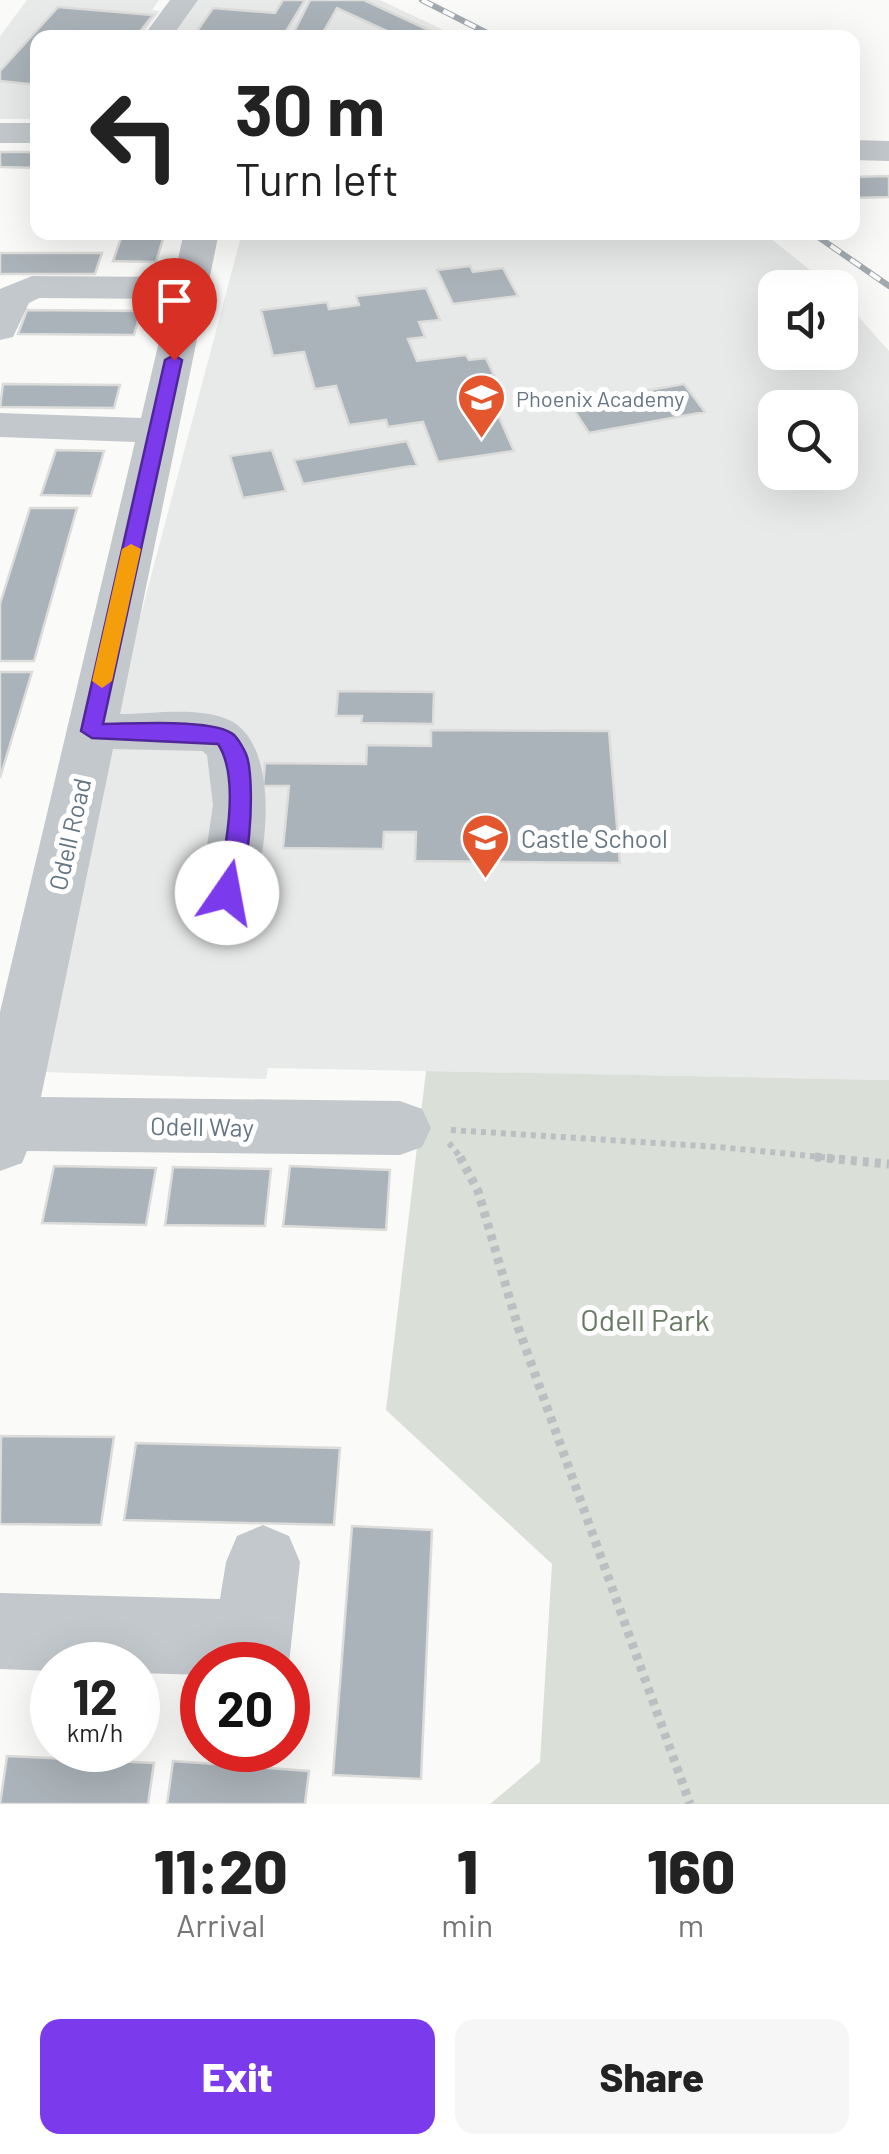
<!DOCTYPE html>
<html lang="en">
<head>
<meta charset="utf-8">
<style>
	:root { --surface:#fff; --page:#f6f6f6; --text:#222; --muted:#767676; --accent:#7c3aed }
	body { margin:0; font-family:Barlow,sans-serif; background:var(--page); color:var(--text); height:100vh; display:flex; flex-direction:column; font-size:38px; white-space:nowrap }
	* { box-sizing:border-box; margin:0 }
	p { font-size:32px; color:var(--muted) }
	.icon { flex:none; width:55px; height:55px; fill:none; stroke:currentColor; stroke-width:2; stroke-linecap:round; stroke-linejoin:round }
	.map { position:relative; height:1804px; overflow:hidden }
	.panel { display:flex; flex-direction:column; background:var(--surface); flex:1 }
	.panel>* { flex:none }
	.top-card { position:absolute; left:30px; top:30px; width:830px; height:210px; border-radius:20px; box-shadow:0 10px 40px #0002; background:#fff; color:var(--text); overflow:hidden }
	.controls { position:absolute; left:758px; top:270px; display:grid; gap:20px }
	.controls a { display:grid; place-items:center; width:100px; height:100px; border-radius:20px; background:var(--surface); box-shadow:0 10px 40px #0002; font-size:50px }
	.speed { position:absolute; left:30px; top:1642px; display:flex; gap:20px; font-size:50px; font-weight:700; text-align:center }
	.speed>* { display:grid; place-content:center; width:130px; height:130px; border-radius:50%; background:var(--surface); box-shadow:0 10px 40px #0002; line-height:1 }
	.speed small { font-size:25px; font-weight:400 }
	.speed .limit { border:15px solid #d22; background:#fff; color:#111 }
	.pin { position:absolute; display:grid; place-items:center; width:85px; height:85px; color:#fff; margin:-102px -42px; border-radius:50% 50% 50% 0; rotate:-45deg; box-shadow:0 0 10px #0007 }
	.pin .icon { rotate:45deg }
	.me { position:absolute; width:110px; margin:-55px; rotate:12deg; stroke-linejoin:round; filter:drop-shadow(0 0 8px #0008) }
	.turn { display:flex; align-items:center; gap:35px; height:210px; padding:0 40px; font-size:45px }
	.turn .icon { width:130px; height:130px; stroke-width:2.5 }
	.turn b { display:block; font-size:70px; line-height:85px }
	.eta { display:flex; justify-content:space-evenly; align-items:center; height:170px; text-align:center }
	.eta b { font-size:60px; font-weight:800; line-height:70px }
	.primary-button { display:flex; gap:20px; margin-top:auto; padding:20px 40px }
	.primary-button a { flex:1; height:115px; border-radius:20px; background:var(--accent); color:#fff; font-size:40px; font-weight:800; line-height:115px; text-align:center }
	.primary-button a+a { background:var(--page); color:var(--text) }
	.map>svg:first-child { display:block }
</style>
</head>
<body>
<div class="map">
<svg width="889" height="1804" viewBox="0 0 889 1804">
	<rect width="100%" height="100%" fill="#fafaf8"/>
	<path fill="#e8e9e9" fill-rule="evenodd" d="M27 0H159L152 10 160 11 140 37 38 38 37 119H0V36Z
		M196 0H380L458 37 168 38Z
		M242 233H764L831 287 775 288V352H840V296L889 351V1080L268 1068 266 1079 45 1072 124 678ZM775 408H840V472H775Z"/>
	<path fill="#dadfd7" d="M426 1071 889 1080V1804H490L540 1762 552 1564 386 1410Z"/>
	<path fill="#aab3b9" stroke="#dcdcda" stroke-width="2.5" d="M283 0H305L282 38H167L170 32 195 34 213 8 275 13Z
		M310 0H364L446 38H402L337 8 324 31 358 35 357 38H291Z
		M58 7 153 15 135 38H38V85L0 81V71Z
		M0 152H38V168L0 167Z
		M889 176V197L852 198V177Z
		M123 232H165L156 262 113 261Z
		M0 253H102L95 274H0Z
		M470 266 473 272 503 268 518 296 453 304 437 270Z
		M426 288 440 320 419 322 425 337 408 339 417 361 466 355 469 360 486 358 494 375 481 376 514 451 438 462 423 422 388 427 386 420 349 425 336 386 315 389 304 352 273 356 261 310 327 302 329 309 359 305 356 296Z
		M27 310 141 311 134 335 18 334Z
		M3 384 120 385 114 408 0 407Z
		M684 384 705 412 589 433 570 404Z
		M407 441 417 465 303 484 294 460Z
		M56 450 104 451 91 496 41 495Z
		M272 450 286 491 243 498 230 456Z
		M30 508H77L34 661H0V604Z
		M0 672H32L0 778Z
		M338 691 434 692 433 724 361 723 362 716H336Z
		M431 730 609 731 620 863 415 861 416 832H384L383 849 283 848 289 786H263L265 763 366 764 367 745 431 746Z
		M54 1166 156 1168 146 1225 42 1223Z
		M290 1166 390 1170 386 1230 283 1226Z
		M173 1167 271 1169 265 1226 165 1225Z
		M1 1436 114 1437 101 1525 0 1524Z
		M136 1443 340 1448 334 1525 124 1520Z
		M352 1526 432 1530 421 1779 333 1775Z
		M7 1756 154 1763 148 1804H0Z
		M173 1761 309 1771 305 1804H167Z"/>
	<g fill="none" stroke-linecap="round" stroke-linejoin="round">
		<path stroke="#bbbfc2" stroke-width="6" stroke-dasharray="5 5" stroke-linecap="butt" d="M451 1130 719 1147 840 1159
			M449 1143 462 1159"/>
		<path stroke="#bbbfc2" stroke-width="9" stroke-dasharray="6 6" stroke-linecap="butt" d="M460 1157 478 1191 518 1327 690 1804
			M815 1157 889 1164"/>
		<path fill="#c3c8cc" fill-rule="evenodd" d="M170 0H198L171 38H142Z
			M0 123H38V143H0Z
			M852 140 889 141V161L852 160Z
			M184 232H219L120 714C152 714 199 706 229 720 282 744 268 866 246 908L227 914 208 908 200 893 213 805 207 755 202 751 113 749 41 1097 400 1101 422 1109 431 1128 422 1147 400 1155 27 1151 22 1163 0 1171V1012L135 442 0 437V413L141 418 169 299 39 298 29 303 13 337 0 340V289L32 276 174 277Z
			M263 1525 289 1536 300 1562 288 1673V1665H202V1675L138 1673V1665H52V1671L0 1669V1593L220 1599 226 1562 237 1536Z"/>
		<defs>
			<path id="rail" d="M422 0 497 38
				M811 232 889 286"/>
		</defs>
		<use href="#rail" stroke="#a2aab0" stroke-width="6"/>
		<use href="#rail" stroke="#fff" stroke-width="4" stroke-dasharray="12" stroke-linecap="butt"/>
	</g>
	<path fill="#7c3aed" stroke="#51269a" stroke-width="2.5" d="M174 355 182 360 103 724C130 724 216 718 234 735 238 739 244 749 246 754 256 777 251 894 227 902L216 893C225 853 241 779 218 744L92 738 81 731 165 360Z"/>
	<path fill="#f59e0b" d="M131 544 141 549 112 681 102 688 92 681 122 549Z"/>
	<defs>
		<symbol id="school-pin" viewBox="-11 -11 22 30"><path d="M0 17L-7.5 6A9.5 9.5 0 1 1 7.5 6Z" fill="#e4572e" stroke="#fff"/><path d="M0-5L7-2L0 1L-7-2ZM-4 1L0 2.5L4 1V4Q0 6-4 4Z" fill="#fff"/></symbol>
	</defs>
	<g fill-rule="evenodd">
		<use href="#school-pin" x="454" y="370" width="55" height="75"/>
		<use href="#school-pin" x="458" y="810" width="55" height="75"/>
	</g>
	<g text-anchor="middle" dominant-baseline="central" stroke-width="10" stroke-linejoin="round" paint-order="stroke">
		<g font-size="22" fill="#657683" stroke="#fff" text-anchor="start">
			<text x="516" y="398">Phoenix Academy</text>
		</g>
		<g font-size="25" fill="#657683" stroke="#fff">
			<text transform="translate(69 834) rotate(-77)">Odell Road</text>
			<text transform="translate(202 1126) rotate(1)">Odell Way</text>
		</g>
		<g font-size="25" fill="#657683" stroke="#fff" text-anchor="start">
			<text x="521" y="838">Castle School</text>
		</g>
		<g font-size="30" fill="#687a64" stroke="#fff">
			<text x="645" y="1319">Odell Park</text>
		</g>
	</g>
</svg>
<div class="controls">
<a><svg class="icon" aria-label="sound" viewBox="0 0 24 24"><path d="M4 9h4l5-4v14l-5-4H4zM17 9q2 3 0 6"/></svg></a>
<a><svg class="icon" aria-label="search" viewBox="0 0 24 24"><circle cx="10" cy="10" r="6"/><path d="M15 15l6 6"/></svg></a>
</div>
<div class="speed"><div>12<small>km/h</small></div><div class="limit">20</div></div>
<div class="pin" style="left:174px;top:360px;background:#d93025"><svg class="icon" aria-label="arrive" viewBox="0 0 24 24"><path d="M6 21V4h12l-3 4 3 4H6"/></svg></div>
<svg class="me" style="left:227px;top:893px" viewBox="-20 -20 40 40"><circle r="19" fill="#fff"/><path d="M0-13L10 11 0 6-10 11z" fill="#7c3aed"/></svg>
<div class="top-card">
<div class="turn"><svg class="icon" aria-label="left" viewBox="0 0 24 24"><path d="M17 20v-9H6M10 6l-5 5 5 5"/></svg><div><b>30 m</b>Turn left</div></div>
</div>
</div>
<section class="panel">
<div class="eta">
<div><b>11:20</b><p>Arrival</p></div>
<div><b>1</b><p>min</p></div>
<div><b>160</b><p>m</p></div>
</div>
<div class="primary-button"><a>Exit</a><a>Share</a></div>
</section>
</body>
</html>
